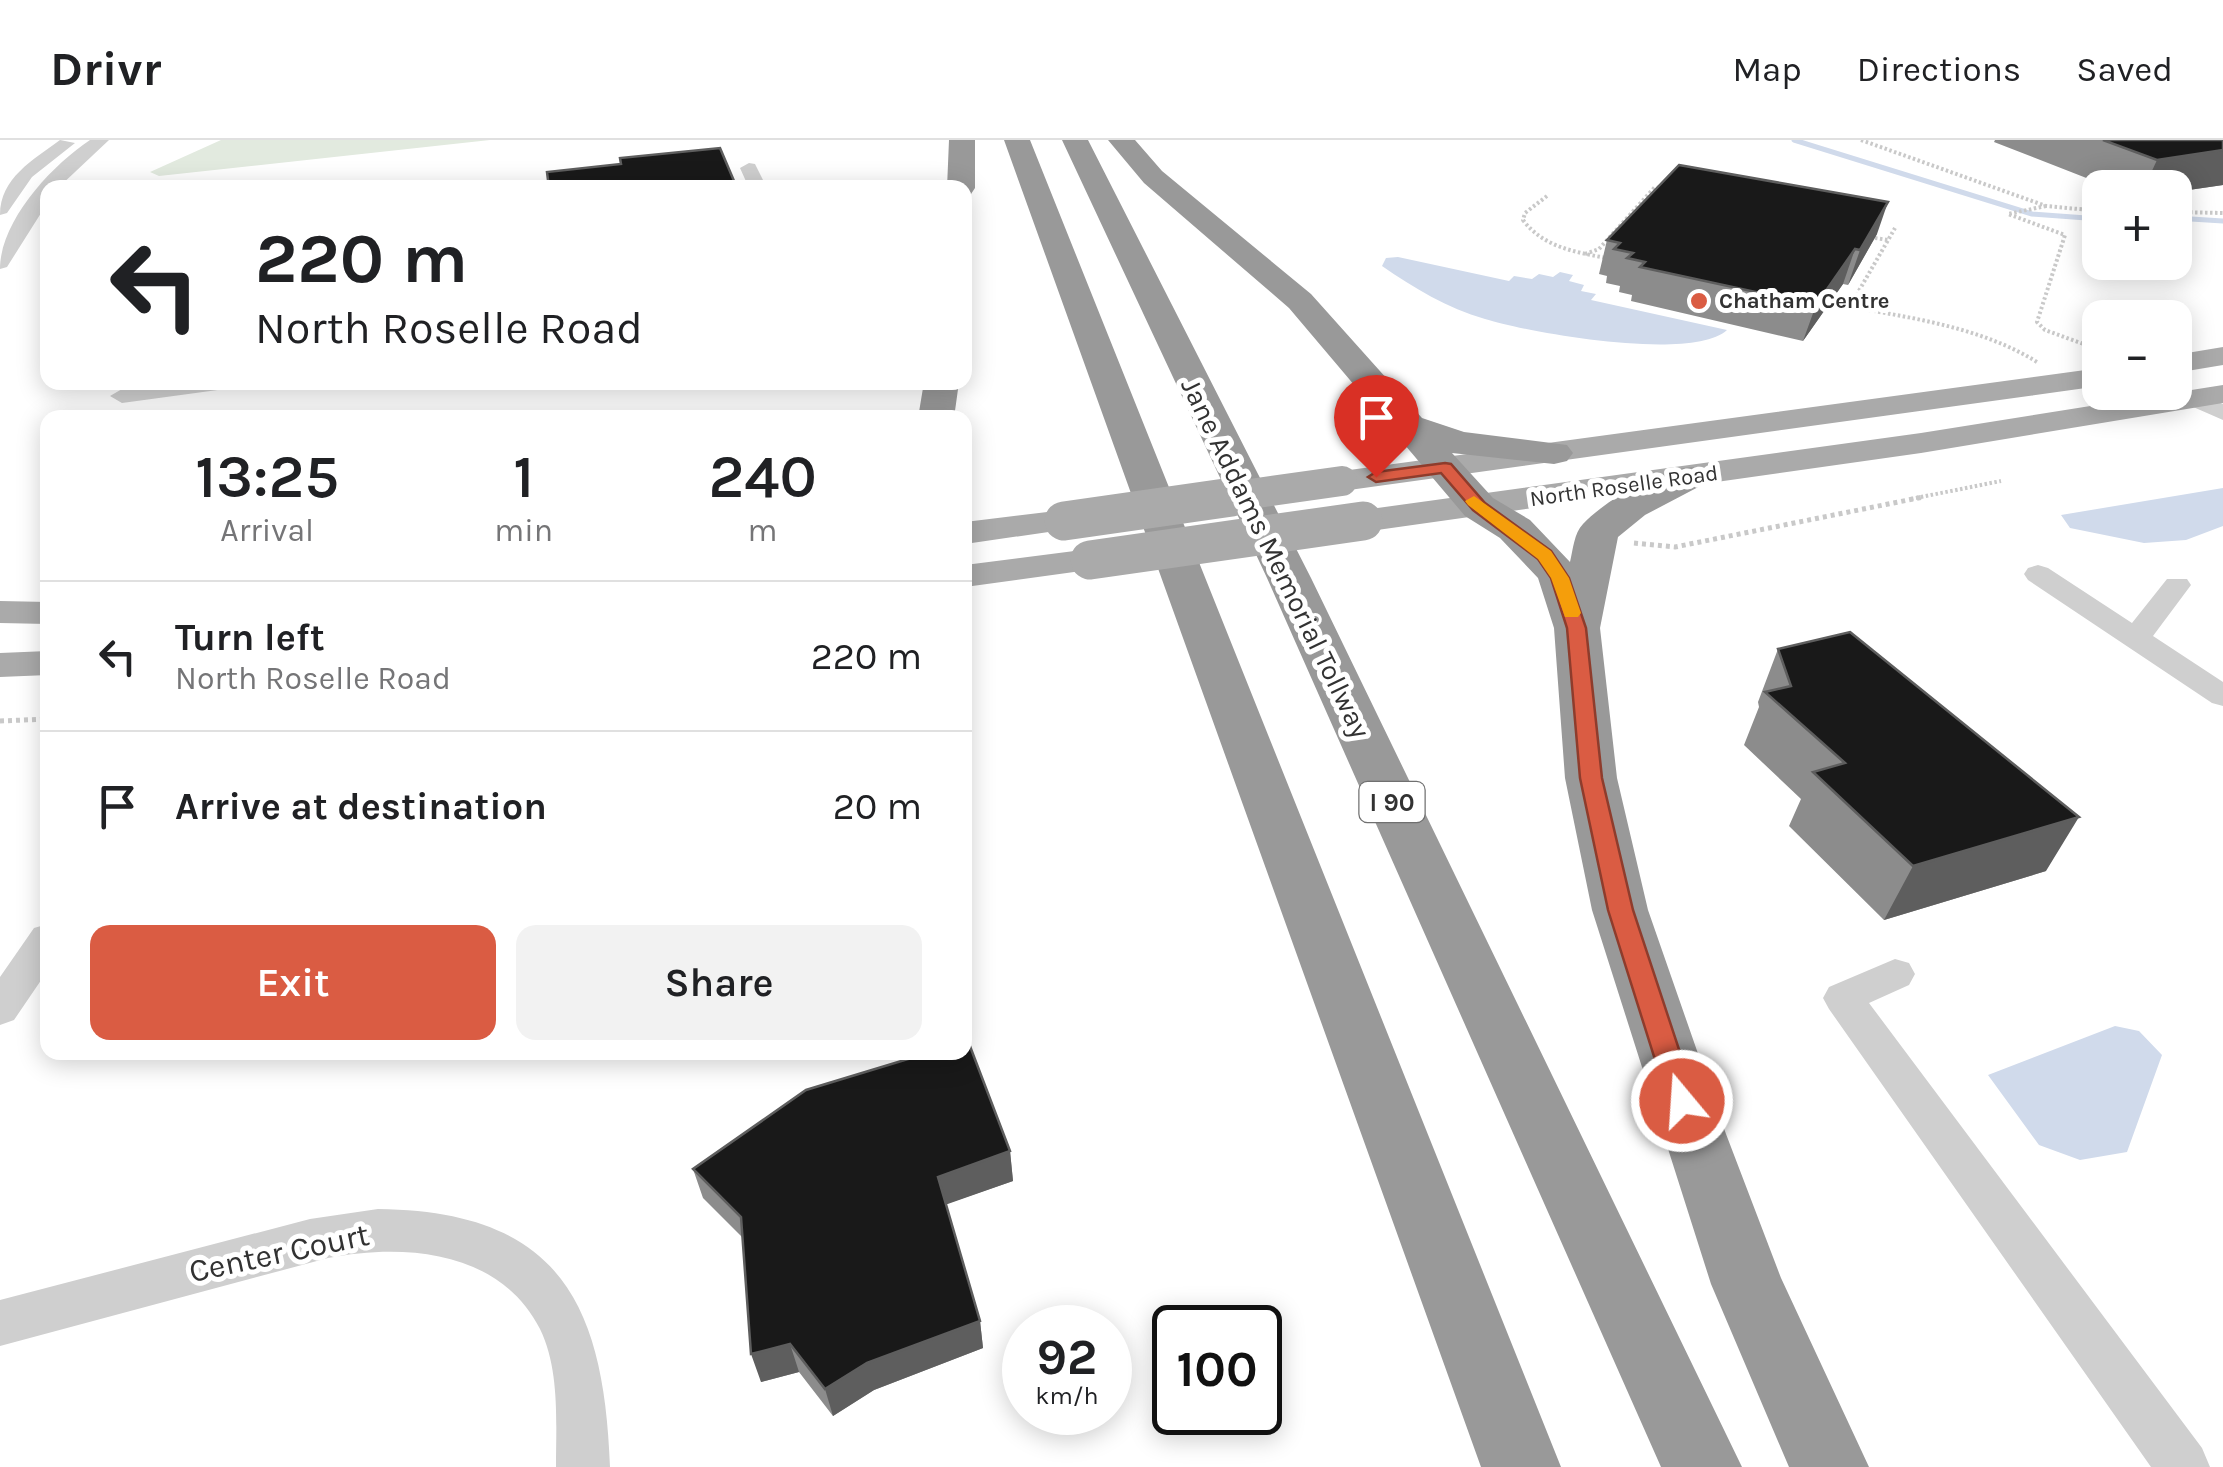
<!DOCTYPE html>
<html lang="en">
<head>
<meta charset="utf-8">
<style>
	:root { --surface:#fff; --page:#f2f2f2; --text:#202124; --muted:#757577; --line:#e0e0e0; --accent:#da5c43 }
	body { margin:0; font-family:Karla,sans-serif; background:var(--page); color:var(--text); height:100vh; display:flex; flex-direction:column; font-size:38px; white-space:nowrap }
	* { box-sizing:border-box; margin:0 }
	p { font-size:32px; color:var(--muted) }
	.icon { flex:none; width:55px; height:55px; fill:none; stroke:currentColor; stroke-width:2; stroke-linecap:round; stroke-linejoin:round }
	.map { position:relative; flex:1; overflow:hidden }
	.side { position:absolute; left:40px; top:270px; width:932px; height:650px; display:flex; flex-direction:column; background:var(--surface); border-radius:20px; box-shadow:0 5px 25px #0003 }
	.side>* { flex:none }
	.banner { position:absolute; left:40px; top:40px; width:932px; height:210px; border-radius:20px; box-shadow:0 5px 25px #0003; background:#fff; color:var(--text); overflow:hidden }
	.controls { position:absolute; left:2082px; top:30px; display:grid; gap:20px }
	.controls a { display:grid; place-items:center; width:110px; height:110px; border-radius:20px; background:var(--surface); box-shadow:0 5px 25px #0003; font-size:50px }
	.speed { position:absolute; left:1002px; top:1165px; display:flex; gap:20px; font-size:50px; font-weight:700; text-align:center }
	.speed>* { display:grid; place-content:center; width:130px; height:130px; border-radius:50%; background:var(--surface); box-shadow:0 5px 25px #0003; line-height:1 }
	.speed small { font-size:25px; font-weight:400 }
	.speed .limit { border:5px solid #111; border-radius:15px; background:#fff; color:#111 }
	.pin { position:absolute; display:grid; place-items:center; width:85px; height:85px; color:#fff; margin:-102px -42px; border-radius:50% 50% 50% 0; rotate:-45deg; box-shadow:0 0 10px #0007 }
	.pin .icon { rotate:45deg }
	.me { position:absolute; width:110px; margin:-55px; rotate:342deg; stroke-linejoin:round; filter:drop-shadow(0 0 8px #0008) }
	.turn { display:flex; align-items:center; gap:35px; height:210px; padding:0 50px; font-size:45px }
	.turn .icon { width:130px; height:130px; stroke-width:2.5 }
	.turn b { display:block; font-size:70px; line-height:85px }
	.eta { display:flex; justify-content:space-evenly; align-items:center; height:170px; text-align:center }
	.eta b { font-size:60px; font-weight:600; line-height:70px }
	.primary-button { display:flex; gap:20px; margin-top:auto; padding:20px 50px }
	.primary-button a { flex:1; height:115px; border-radius:20px; background:var(--accent); color:#fff; font-size:40px; font-weight:600; line-height:115px; text-align:center }
	.primary-button a+a { background:var(--page); color:var(--text) }
	ul { padding:0; list-style:none }
	li { display:flex; align-items:center; gap:30px; height:150px; padding:0 50px; border-top:2px solid var(--line) }
	li div { flex:1 }
	li b { display:block; font-size:38px }
	li em { font-style:normal }
	header { display:flex; align-items:center; gap:60px; box-sizing:border-box; height:140px; padding:0 50px; background:var(--surface); border-bottom:2px solid var(--line) }
	header strong { font-size:48px }
	nav { display:flex; gap:55px; margin-inline-start:auto; font-size:35px }
	.map>svg:first-child { display:block }
</style>
</head>
<body>
<header>
<strong>Drivr</strong>
<nav><a>Map</a><a>Directions</a><a>Saved</a></nav>
</header>
<div class="map">
<svg width="2223" height="1327" viewBox="0 0 2223 1327">
	<rect width="100%" height="100%" fill="#fff"/>
	<path fill="#e2eadf" d="M221 0H490L159 36 150 32Z"/>
	<path fill="#d0daeb" d="M1398 117 1509 141 1514 136 1532 139 1539 134 1553 137 1560 132 1573 135 1569 141 1584 145 1581 151 1596 154 1591 160 1727 190C1692 222 1530 193 1485 179 1447 168 1414 148 1382 126L1386 118Z
		M2223 348V386L2186 400 2144 403 2070 388 2061 375Z
		M2115 886 2139 891 2162 915 2127 1012 2080 1020 2039 1005 1988 935Z"/>
	<g fill="none" stroke-linecap="round" stroke-linejoin="round">
		<path stroke="#d0daeb" stroke-width="5" d="M1794 0 2032 74 2100 79
			M2175 78 2223 81"/>
		<path stroke="#c9c9c9" stroke-width="4" stroke-dasharray="2.5 2.5" stroke-linecap="butt" d="M1861 0 2046 66 2100 71
			M1547 56 1525 73 1523 80C1543 107 1575 112 1606 118
			M2046 66 2008 74 2065 95 2037 182 2045 190 2100 210
			M2175 72 2223 73
			M1875 98 1888 100
			M1585 114 1599 109 1655 47 1664 49
			M1824 162C1895 176 1974 183 2037 222
			M1849 168 1895 88
			M1911 359 2001 341"/>
		<path stroke="#c9c9c9" stroke-width="5" stroke-dasharray="4 4" stroke-linecap="butt" d="M1634 403 1675 407 1923 357
			M0 581 48 579"/>
		<path fill="#cfcfcf" fill-rule="evenodd" d="M60 0 75 3 32 37 7 73 0 75C0 38 33 20 60 0Z
			M90 0H109L58 48H48V62L7 127 0 129C0 81 51 26 90 0Z
			M749 23 755 24 767 48H749L740 28Z
			M169 242H236L225 249 122 263 110 256 122 249Z
			M2175 246 2223 264V280L2159 252H2175Z
			M2038 425 2048 428 2132 483 2167 439H2187L2191 445 2153 496 2223 542V566L2212 563 2028 440 2024 434 2028 428Z
			M48 784V830L14 880 0 885V837L34 788Z
			M1895 819 1909 823 1915 834 1909 845 1869 863 2202 1308 2210 1327H2151L1829 869 1823 858 1829 847Z
			M378 1069C559 1071 604 1163 610 1327H556C556 1283 560 1230 540 1189 500 1110 404 1103 328 1118L0 1206V1160L310 1079Z"/>
		<path fill="#aaa" fill-rule="evenodd" d="M2223 207V225L2175 233V215Z
			M2100 228V246L1342 351 1330 348 1325 341 1330 334 1342 331Z
			M2223 245V263L1921 313 1363 392 1351 388 1345 381 1351 374 1363 370 1921 293Z
			M1064 370 1076 374 1082 381 1076 388 965 404V382Z
			M1090 409 1103 412 1108 420 1103 428 965 447V425Z
			M0 461 48 462V484L0 483Z
			M48 511V535L0 537V513Z"/>
		<path fill="#999" fill-rule="evenodd" d="M949 0H975V48L971 54 965 55V48H947Z
			M1004 0H1030L1561 1327H1481Z
			M1062 0H1088L1311 438 1742 1327H1661L1267 438Z
			M1108 0H1135L1162 31 1311 154 1422 278 1464 292 1567 305 1573 313 1567 321 1554 324 1452 313 1493 358 1530 380 1570 422C1573 410 1574 393 1583 384 1605 360 1672 320 1704 328L1709 336 1704 344 1645 375 1618 397 1600 488 1617 638 1648 770 1726 994 1781 1138 1869 1327H1789L1711 1144 1592 770 1565 638 1554 488 1538 438 1500 398 1465 376 1289 168 1144 43Z
			M924 242H959L954 278H918Z"/>
		<path stroke="#aaa" stroke-width="30" d="M1215 359 1342 341"/>
		<path stroke="#aaa" stroke-width="39" d="M1064 381 1232 357
			M1090 420 1363 381"/>
	</g>
	<path fill="#8c8c8c" d="M1995 0H2223V45L2175 52V48H2112L1994 2Z
		M1877 94 1848 145 1843 144 1803 201 1631 161 1632 155 1619 152 1620 146 1606 143 1607 136 1599 134 1607 100Z
		M1778 509 2046 731 1884 780 1789 686 1801 659 1744 605 1759 567 1758 562Z
		M1010 1011 1013 1041 946 1064 980 1181 983 1208 874 1250 833 1276 799 1232 761 1242 743 1098 703 1058 693 1029Z"/>
	<path fill="#5e5e5e" d="M2223 10V45L2175 52V48H2144L2157 20Z
		M1888 62 1877 94 1848 145 1860 110Z
		M1855 109 1843 144 1803 201 1816 165Z
		M2079 677 2046 731 1884 780 1913 726Z
		M1010 1011 1013 1041 942 1066 938 1037Z
		M980 1181 983 1208 874 1250 833 1276 825 1249 867 1223Z
		M790 1204 799 1232 761 1242 751 1214Z"/>
	<path fill="#191919" stroke="#5e5e5e" stroke-width="2.5" d="M2103 0H2223V10L2157 20Z
		M720 8 737 48H549L547 32 621 24 620 18Z
		M1679 25 1888 62 1860 110 1855 109 1816 165 1640 127 1645 122 1627 118 1633 113 1614 109 1620 103 1607 100Z
		M1850 492 2079 677 1913 726 1813 632 1845 623 1765 552 1791 546 1778 509Z
		M968 901 1010 1011 938 1037 980 1181 867 1223 825 1249 790 1204 751 1214 741 1077 693 1029 806 950 931 912H965V902Z"/>
	<path fill="#da5c43" stroke="#8e3c2c" stroke-width="2.5" d="M1445 323 1451 324 1485 363 1551 411 1569 438 1586 488 1602 638 1633 770 1696 961 1692 969 1682 973 1672 969 1668 961 1608 770 1580 638 1567 488 1551 438 1538 419 1473 370 1441 333 1376 342 1368 337 1376 332Z"/>
	<path fill="#f59e0b" d="M1474 356 1551 411 1569 438 1581 473 1578 477H1565L1551 438 1538 419 1468 365 1465 361Z"/>
	<circle fill="#da5c43" stroke="#fff" stroke-width="4" cx="1699" cy="161" r="10"/>
	<g text-anchor="middle" dominant-baseline="central" stroke-width="10" stroke-linejoin="round" paint-order="stroke">
		<g font-size="22" font-weight="bold" fill="#323232" stroke="#fff" text-anchor="start">
			<text x="1719" y="161">Chatham Centre</text>
		</g>
		<g font-size="22" fill="#323232" stroke="#fff">
			<text transform="translate(1624 346) rotate(-8)">North Roselle Road</text>
		</g>
		<rect fill="#fff" stroke="#707070" stroke-width="2.5" x="1359.5" y="642" width="65" height="40" rx="8"/>
		<g font-size="25" font-weight="bold" fill="#323232">
			<text x="1392" y="662">I 90</text>
		</g>
		<g font-size="28" fill="#323232" stroke="#fff">
			<text transform="translate(1276 418) rotate(64)">Jane Addams Memorial Tollway</text>
		</g>
		<g font-size="32" fill="#323232" stroke="#fff">
			<text transform="translate(279 1113) rotate(-12)">Center Court</text>
		</g>
	</g>
</svg>
<div class="controls">
<a>+</a>
<a>−</a>
</div>
<div class="speed"><div>92<small>km/h</small></div><div class="limit">100</div></div>
<div class="pin" style="left:1376px;top:337px;background:#d93025"><svg class="icon" aria-label="arrive" viewBox="0 0 24 24"><path d="M6 21V4h12l-3 4 3 4H6"/></svg></div>
<svg class="me" style="left:1682px;top:961px" viewBox="-20 -20 40 40"><circle r="17" fill="#da5c43" stroke="#fff" stroke-width="3"/><path d="M0-11L8 9 0 5-8 9z" fill="#fff"/></svg>
<div class="banner">
<div class="turn"><svg class="icon" aria-label="left" viewBox="0 0 24 24"><path d="M17 20v-9H6M10 6l-5 5 5 5"/></svg><div><b>220 m</b>North Roselle Road</div></div>
</div>
<section class="side">
<div class="eta">
<div><b>13:25</b><p>Arrival</p></div>
<div><b>1</b><p>min</p></div>
<div><b>240</b><p>m</p></div>
</div>
<ul>
<li><svg class="icon" aria-label="left" viewBox="0 0 24 24"><path d="M17 20v-9H6M10 6l-5 5 5 5"/></svg><div><b>Turn left</b><p>North Roselle Road</p></div><em>220 m</em></li>
<li><svg class="icon" aria-label="arrive" viewBox="0 0 24 24"><path d="M6 21V4h12l-3 4 3 4H6"/></svg><div><b>Arrive at destination</b></div><em>20 m</em></li>
</ul>
<div class="primary-button"><a>Exit</a><a>Share</a></div>
</section>
</div>
</body>
</html>
